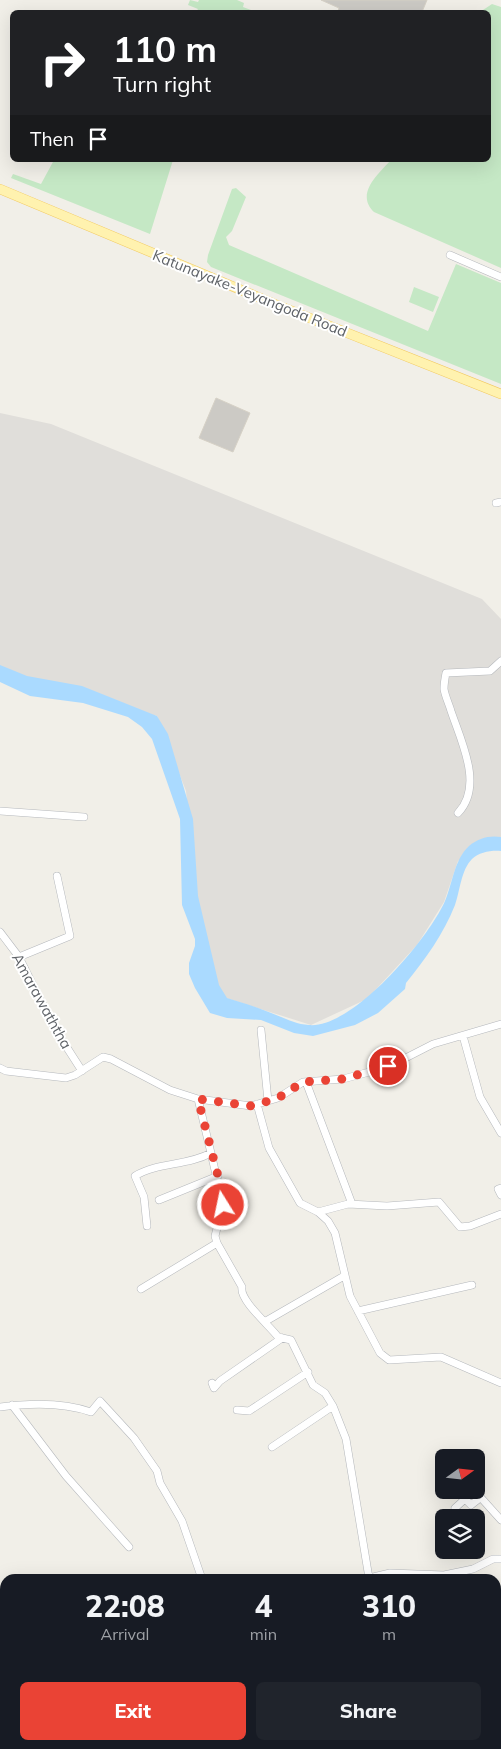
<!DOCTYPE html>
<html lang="en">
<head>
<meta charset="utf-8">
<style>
	:root { --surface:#171b24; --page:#20242c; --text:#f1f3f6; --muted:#9ea1a6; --accent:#ea4335 }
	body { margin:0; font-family:Mulish,sans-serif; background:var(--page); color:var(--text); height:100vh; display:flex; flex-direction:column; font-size:19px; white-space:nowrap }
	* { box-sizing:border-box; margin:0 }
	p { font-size:16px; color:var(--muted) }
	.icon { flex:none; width:28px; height:28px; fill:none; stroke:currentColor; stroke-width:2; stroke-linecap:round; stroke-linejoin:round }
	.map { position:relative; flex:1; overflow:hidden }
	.side { position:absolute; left:0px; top:1574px; width:501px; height:176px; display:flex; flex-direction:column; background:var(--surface); border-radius:15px 15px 0 0; box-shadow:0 5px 20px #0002 }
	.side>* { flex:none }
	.guide { position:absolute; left:10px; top:10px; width:481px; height:152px; border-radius:8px; box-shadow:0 5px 20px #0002; background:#202124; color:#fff; overflow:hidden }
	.needle { width:32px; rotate:75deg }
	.tools { position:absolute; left:435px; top:1449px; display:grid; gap:10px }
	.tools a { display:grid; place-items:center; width:50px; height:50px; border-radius:8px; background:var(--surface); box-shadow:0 5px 20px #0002; font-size:25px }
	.pin { position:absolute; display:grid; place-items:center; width:42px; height:42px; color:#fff; margin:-21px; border:2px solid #fff; border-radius:50%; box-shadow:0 1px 5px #0007 }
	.me { position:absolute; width:55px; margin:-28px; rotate:350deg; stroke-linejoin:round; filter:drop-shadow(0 0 4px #0008) }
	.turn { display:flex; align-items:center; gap:18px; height:105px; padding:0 20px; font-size:22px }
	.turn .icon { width:65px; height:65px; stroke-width:2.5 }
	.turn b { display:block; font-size:35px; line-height:42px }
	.then { display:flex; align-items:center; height:48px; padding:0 20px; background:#0003; gap:10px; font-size:19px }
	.eta { display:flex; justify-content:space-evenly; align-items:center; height:85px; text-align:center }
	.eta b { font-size:30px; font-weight:800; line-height:35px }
	.button { display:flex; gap:10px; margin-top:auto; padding:10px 20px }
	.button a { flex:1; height:58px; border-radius:8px; background:var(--accent); color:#fff; font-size:20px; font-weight:800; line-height:58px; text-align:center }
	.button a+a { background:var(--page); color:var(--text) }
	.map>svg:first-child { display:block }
</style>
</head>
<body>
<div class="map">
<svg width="501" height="1749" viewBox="0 0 501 1749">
	<rect width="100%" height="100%" fill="#f1efe8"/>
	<path fill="#e0deda" d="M0 413 51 424 482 599 501 619V838L458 861 444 902 417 945 367 999 311 1025 226 998 202 958 186 791 157 716 0 674Z"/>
	<path fill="#c5e8c5" d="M190 0 198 2 199 0H237L244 3 243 7 251 10 250 12H196L198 9 188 5Z
		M492 4 501 7V268L374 212C355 194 378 174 391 160H489V12H480Z
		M54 160H173L150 234 11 178 13 174 41 184Z
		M236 188 246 197 232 231 226 237 229 245 428 331 456 264 501 283V384L211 267 207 262 208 255 232 189Z
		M414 287 439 297 433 312 409 302Z"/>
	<path fill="#aadaff" d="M0 665 27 676 82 686 157 716 168 734 193 819 198 896 219 985 227 998C240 1002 254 1006 266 1011 281 1016 293 1024 309 1025 353 1029 429 938 445 901 453 882 454 860 469 846 478 838 490 835 501 837V851C492 850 479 852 472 859 461 870 460 891 455 905 443 935 426 958 406 983L405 989 378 1013 355 1025 313 1036 294 1033 261 1020 227 1018 210 1013 195 988 189 974V963L195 946V939L182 905 180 819 152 739 142 727 128 717 83 703 30 696 0 682Z"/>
	<path fill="#cccac5" stroke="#d6d1c6" d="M321 0H427L422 12H338L339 8Z
		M216 398 250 413 233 452 199 438Z"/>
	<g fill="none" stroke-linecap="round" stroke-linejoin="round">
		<defs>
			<path id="minor" d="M450 255 501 277
				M496 503 501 502
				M0 811 84 817
				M458 813C484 786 461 741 451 711 449 704 445 696 444 689 444 684 445 678 446 673L490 671 501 661
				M0 932 19 957 55 1029 82 1071
				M19 957 70 936 57 876
				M261 1030 268 1101
				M463 1036 480 1097 501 1133
				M0 1068 6 1071 66 1078 75 1075 103 1057 111 1059 170 1090 198 1099 251 1106 278 1098 303 1082 343 1079 388 1067 433 1044 501 1024
				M306 1082 352 1204
				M257 1104 269 1148 300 1203 318 1212 328 1221 335 1233 350 1296 380 1353 389 1360 441 1357 501 1383
				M211 1153 223 1205 215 1236 217 1243 242 1287C239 1300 270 1326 278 1337L291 1340 313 1385 325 1393 333 1406 346 1439 369 1578
				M501 1188 498 1189 501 1195
				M159 1200 218 1176
				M318 1212 348 1204 387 1206 439 1202 460 1227 470 1226 501 1214
				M147 1226 144 1197 135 1176C158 1162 187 1166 211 1153L198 1099
				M141 1289 217 1243
				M358 1311 472 1285
				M266 1321 344 1276
				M212 1383 214 1388 220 1381 282 1338
				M12 1405 66 1476 129 1547
				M0 1407C30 1403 63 1402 91 1412L100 1401 134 1438 157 1471 160 1483 182 1521 202 1579
				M237 1410 249 1411 308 1372
				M272 1447 333 1406
				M474 1490 501 1520
				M455 1508 465 1499 471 1505 480 1498
				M365 1579 390 1573 444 1575 473 1569 493 1559H501
				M0 1670 5 1666
				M121 1745 123 1749
				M23 1749 29 1745
				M220 1749 230 1745"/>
			<path id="major" d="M0 189 277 305 501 394"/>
		</defs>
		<use href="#minor" stroke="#b5b8bc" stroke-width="8"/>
		<use href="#major" stroke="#f2c960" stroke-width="10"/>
		<use href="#minor" stroke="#fff" stroke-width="7"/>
		<use href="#major" stroke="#fff2af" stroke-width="9"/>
	</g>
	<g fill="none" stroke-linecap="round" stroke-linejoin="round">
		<path stroke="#ea4335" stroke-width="9" stroke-dasharray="0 16.2" d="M223 1205 218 1176 198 1099 252 1106 278 1098 303 1082 343 1079 388 1066"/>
	</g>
	<g text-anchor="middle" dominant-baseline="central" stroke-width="4" stroke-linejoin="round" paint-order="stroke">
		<g font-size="15" fill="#5f6368" stroke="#fff">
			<text transform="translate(250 293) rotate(22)">Katunayake-Veyangoda Road</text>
			<text transform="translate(42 1001) rotate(61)">Amarawaththa</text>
		</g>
	</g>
</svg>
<div class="tools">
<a><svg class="needle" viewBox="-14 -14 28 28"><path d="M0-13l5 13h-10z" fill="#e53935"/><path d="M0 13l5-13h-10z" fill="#9ea1a6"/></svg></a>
<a><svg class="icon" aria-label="layers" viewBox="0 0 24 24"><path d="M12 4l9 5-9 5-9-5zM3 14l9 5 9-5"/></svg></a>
</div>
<div class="pin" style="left:388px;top:1066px;background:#d93025"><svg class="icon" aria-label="arrive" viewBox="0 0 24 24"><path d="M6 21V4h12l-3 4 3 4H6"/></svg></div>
<svg class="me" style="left:223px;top:1205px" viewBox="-20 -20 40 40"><circle r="17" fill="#ea4335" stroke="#fff" stroke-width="3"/><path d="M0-11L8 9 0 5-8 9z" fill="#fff"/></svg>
<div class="guide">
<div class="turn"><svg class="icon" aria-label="right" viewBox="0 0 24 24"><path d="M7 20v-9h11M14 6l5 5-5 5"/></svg><div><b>110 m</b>Turn right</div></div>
<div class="then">Then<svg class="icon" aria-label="arrive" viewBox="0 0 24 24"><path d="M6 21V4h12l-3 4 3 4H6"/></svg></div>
</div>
<section class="side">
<div class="eta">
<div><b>22:08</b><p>Arrival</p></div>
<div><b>4</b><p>min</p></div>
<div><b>310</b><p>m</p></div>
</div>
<div class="button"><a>Exit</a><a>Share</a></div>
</section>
</div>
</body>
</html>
